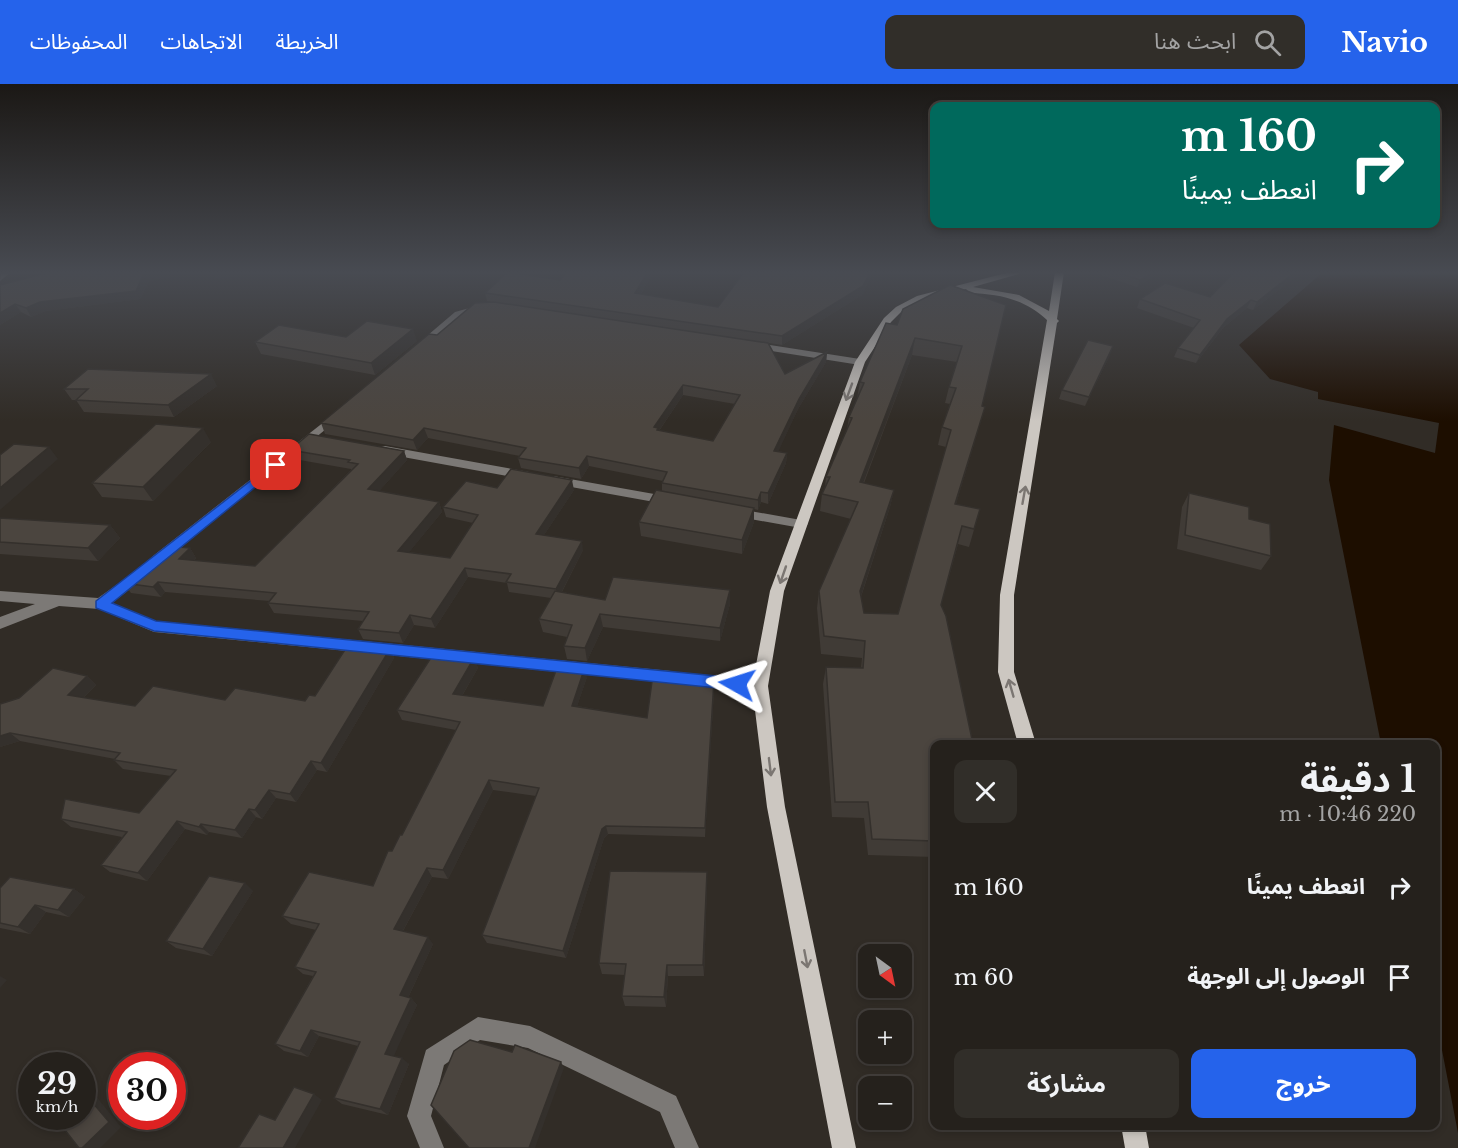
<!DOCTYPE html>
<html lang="ar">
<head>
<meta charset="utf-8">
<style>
	:root { --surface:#25211c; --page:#312e29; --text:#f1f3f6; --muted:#a3a3a3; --line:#423e3b; --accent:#2563eb }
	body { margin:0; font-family:"Libre Baskerville","Noto Sans Arabic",serif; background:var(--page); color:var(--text); direction:rtl; height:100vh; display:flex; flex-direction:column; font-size:22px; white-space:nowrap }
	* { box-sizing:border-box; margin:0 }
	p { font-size:20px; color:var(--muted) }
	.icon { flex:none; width:33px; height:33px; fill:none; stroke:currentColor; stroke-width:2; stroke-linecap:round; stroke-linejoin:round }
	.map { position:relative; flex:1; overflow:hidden; direction:ltr }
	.panel { position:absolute; left:930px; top:656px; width:510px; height:390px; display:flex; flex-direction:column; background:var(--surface); border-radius:12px; box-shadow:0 3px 9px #0003,0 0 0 2px var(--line); direction:rtl }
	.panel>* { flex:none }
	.guide { position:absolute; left:930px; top:18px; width:510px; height:126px; border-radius:12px; box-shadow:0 3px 9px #0003,0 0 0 2px var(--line); direction:rtl; background:#00695c; color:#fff; overflow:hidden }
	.needle { width:39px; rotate:147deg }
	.fabs { position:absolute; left:858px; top:860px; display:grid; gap:12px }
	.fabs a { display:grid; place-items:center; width:54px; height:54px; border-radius:12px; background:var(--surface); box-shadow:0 3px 9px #0003,0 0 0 2px var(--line); font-size:30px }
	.speed { position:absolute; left:18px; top:968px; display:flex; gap:12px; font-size:30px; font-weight:700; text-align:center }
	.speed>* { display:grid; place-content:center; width:78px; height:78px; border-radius:50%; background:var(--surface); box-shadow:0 3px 9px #0003,0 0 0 2px var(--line); line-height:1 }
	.speed small { font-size:15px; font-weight:400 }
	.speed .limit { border:9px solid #d22; background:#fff; color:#111 }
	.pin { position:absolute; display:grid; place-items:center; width:51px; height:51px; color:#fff; margin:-26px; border-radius:12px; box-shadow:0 3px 9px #0006 }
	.me { position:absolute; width:66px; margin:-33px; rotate:276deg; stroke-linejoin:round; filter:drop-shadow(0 0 4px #0008) }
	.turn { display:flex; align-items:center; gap:21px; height:126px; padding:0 24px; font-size:27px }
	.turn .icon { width:78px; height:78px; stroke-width:2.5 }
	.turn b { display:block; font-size:42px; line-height:51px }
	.round { display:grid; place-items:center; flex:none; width:63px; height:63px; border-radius:12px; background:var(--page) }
	.summary { display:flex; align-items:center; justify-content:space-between; height:102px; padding:0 24px }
	h1 { font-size:36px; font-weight:700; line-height:45px }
	.action { display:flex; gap:12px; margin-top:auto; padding:12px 24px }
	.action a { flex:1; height:69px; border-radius:12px; background:var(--accent); color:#fff; font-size:24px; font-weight:700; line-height:69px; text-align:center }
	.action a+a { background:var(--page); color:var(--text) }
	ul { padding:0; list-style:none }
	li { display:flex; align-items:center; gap:18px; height:90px; padding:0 24px }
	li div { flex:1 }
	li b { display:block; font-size:22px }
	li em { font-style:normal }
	header { display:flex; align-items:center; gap:36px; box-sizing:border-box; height:84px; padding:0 30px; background:var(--accent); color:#fff }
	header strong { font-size:28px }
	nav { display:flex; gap:33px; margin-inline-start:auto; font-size:21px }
	.search { width:420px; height:54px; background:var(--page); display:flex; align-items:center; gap:15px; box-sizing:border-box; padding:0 21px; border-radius:12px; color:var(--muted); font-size:22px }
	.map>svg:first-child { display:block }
</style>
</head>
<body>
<header>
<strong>Navio</strong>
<div class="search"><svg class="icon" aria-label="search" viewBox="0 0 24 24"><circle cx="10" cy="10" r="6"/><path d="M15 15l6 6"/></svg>ابحث هنا</div>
<nav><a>الخريطة</a><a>الاتجاهات</a><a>المحفوظات</a></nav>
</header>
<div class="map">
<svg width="1458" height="1064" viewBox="0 0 1458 1064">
	<rect width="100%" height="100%" fill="#312c26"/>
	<path fill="#1d0e00" d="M1323 188H1458V1049L1436 935V660H1381L1329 396 1334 341 1435 369 1439 339 1318 315V308L1270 295 1239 261Z"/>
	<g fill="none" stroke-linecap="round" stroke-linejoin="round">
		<path fill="#7c7976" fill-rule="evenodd" d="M11 188 0 197 1 188Z
			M484 220 487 221V225L461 232 423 265 414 263 455 228Z
			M751 258 860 275 865 278 860 281 747 263V259Z
			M338 327 342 328V332L163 478H153L151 475 153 472Z
			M385 362 529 388 535 392 529 396 381 369V363Z
			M553 392 671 413 677 417 671 421 549 399V393Z
			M733 424 801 436 808 440 801 444 728 431 726 428Z
			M139 485 146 490 144 494 112 519 156 537 671 587 677 589 679 593 677 597 671 599 154 548 99 525 59 522 0 545V533L35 520 0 517V507L98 514Z
			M695 590 760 596 766 597 768 602 766 607 760 608 695 602 689 600 687 596 689 592Z
			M478 933 530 942 676 1012 699 1064H675L660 1028 528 964 480 956 444 981 431 1032 444 1064H420L407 1032 426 966Z"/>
		<path fill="#ccc7c1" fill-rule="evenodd" d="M1010 188H1026L973 203 1019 211 1049 227 1055 188H1064L1057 235 1059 237 1057 239 1014 511V588L1036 660H1018L998 588 1000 511 1047 236C1025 215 999 210 970 209L966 205 923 216 902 227 891 238 865 278 784 507 768 602 785 723 856 1064H832L767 723 752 602 770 507 855 278 884 234 896 223 917 212Z
			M1121 1041H1145L1149 1064H1125Z"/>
	</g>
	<path fill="#403b36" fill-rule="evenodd" d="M108 188H169L170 193 149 197 140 215 46 227 31 233 21 228 0 241V201L98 190Z
		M567 188H653L641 210 718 223 792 190V188H873L862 211 782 261 565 229 785 290 827 268 826 278 798 325 778 367 787 369 786 379 768 420 761 418 758 426 754 425V438L742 470 641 452 639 438 662 408V399L663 397 589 382 581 395 521 384 518 374 520 372 428 354 417 366 325 350 321 339 437 251 492 218 487 217 485 209 560 196ZM683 311 735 320 713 357 659 347Z
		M1092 188H1160L1137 203Z
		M1234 188H1299L1298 191 1253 226 1247 224 1223 244 1196 279 1174 273 1178 264 1194 244 1137 224 1140 215 1210 213Z
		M950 201 982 322 980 340 956 420 980 425 969 463 958 460 941 521 934 660V773L868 771 864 734 832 733 823 600 826 583 861 584 862 574 821 570 817 524 819 507 851 435 820 427 822 410 825 403 826 393 847 345 849 333 857 314 860 298 897 241ZM912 271 957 278 949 303 945 319 950 320 942 343 938 361 946 363 898 530 864 529 861 513 890 423 894 406 864 399Z
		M346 253 417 257 375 291 261 270 255 258Z
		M1110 271 1085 322 1059 315 1062 306Z
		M217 302 174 333 84 328 76 316H72L64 305Z
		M211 358 153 417 102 413 92 399Z
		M290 366 404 367 407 376 379 407 439 418 442 428 409 468 450 474 473 439 446 433 443 423 497 404 574 406 544 451 583 466 562 508 605 516 730 520 720 557 603 543 587 577 567 575 564 562 567 553 543 548 539 535 551 514 509 508 507 499 468 493 435 544 414 541 403 559 363 555 358 545 363 537 274 529 268 519 270 517 165 508 161 513 131 509 123 499 190 464 196 474 194 477 255 482 351 386V385L294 375Z
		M1189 409 1249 435 1271 472 1261 486 1177 465 1182 423Z
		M0 434 110 441 120 454 98 477 0 470Z
		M390 565 394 574 327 688 317 686 296 718 276 714 262 735 256 733 242 754 209 748 207 751 185 745 147 797 110 788 101 781 122 753 71 743 61 735 139 729 171 692 123 685 114 676 115 675 20 657 0 663V620L87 592 96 601 83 614 135 622 225 616 305 617Z
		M474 574 478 584 462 612 543 622 587 593 577 622 647 634 714 596V606L705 753 608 750 604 754 566 874 487 859 482 851 536 712 493 706 448 795 432 793 403 847 433 860 408 914H411L417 921 393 972 409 980 388 1031 342 1020 334 1014 358 962 319 952 308 973 284 967 275 960 313 892 303 890 295 883 316 846 291 840 282 832 373 802 392 767 402 751 456 646 402 636 397 626Z
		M707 788V800L704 892H668L666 923 625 922 622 912 625 891 602 890 599 879Z
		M0 804 74 805 85 813 69 833 46 828 30 850 0 844Z
		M253 807 212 872 176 864 166 857Z"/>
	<path fill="#34302c" d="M148 188H169L170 193 149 197 140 215 46 227 31 233 26 224 40 218Z
		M213 188H256L255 190 216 195Z
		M648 188H653L636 218 635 209Z
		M870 188H873L862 211 782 261V252Z
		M1152 188H1160L1137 203 1140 196Z
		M1295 188H1299L1298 191 1253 226 1257 218Z
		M1251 216 1247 224 1223 244 1196 279 1200 271 1227 235Z
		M15 220 21 228 0 241V229Z
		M413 245 417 257 375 291 371 279Z
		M915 254 912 271 857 415 860 398Z
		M1113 262 1110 271 1085 322 1089 313Z
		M827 268 826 278 798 325 774 377V367L799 315Z
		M211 290 217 302 174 333 168 321Z
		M683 301V311L658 348 654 343Z
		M985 323 980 340 951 437 955 420Z
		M203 344 211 358 153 417 143 403Z
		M424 344 428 354 417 366 413 356Z
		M49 363 58 375 0 426V404Z
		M404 367 407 376 372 415 368 405Z
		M787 369 786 379 768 420V409Z
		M587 372 589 382 581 395 579 384Z
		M572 396 574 406 538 460 536 450Z
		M894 406 890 423 857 524 860 507Z
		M761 408V418L758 426V416Z
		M439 418 442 428 402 477 398 467Z
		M754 424V438L742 470V456Z
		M110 441 120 454 98 477 88 464Z
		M582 457 583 466 558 515 556 505Z
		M190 464 196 474 186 485 179 475Z
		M465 484 468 493 435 544 431 535Z
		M158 498 165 508 161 513 153 503Z
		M730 506V520L720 557V544Z
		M600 530 603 543 587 577 585 564Z
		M410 531 414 541 403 559 399 549Z
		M390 565 394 574 327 688 321 679Z
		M474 574 478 584 457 620 453 610Z
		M585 583 587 593 574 631 572 622Z
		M87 592 96 601 77 620 68 611Z
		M714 596V606L705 753V744Z
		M10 649 20 657 0 663V652Z
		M311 677 317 686 296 718 290 710Z
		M489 696 493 706 448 795 443 786Z
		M269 706 276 714 262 735 255 726Z
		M249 725 256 733 242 754 235 746Z
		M177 737 185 745 147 797 138 789Z
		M201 740 209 748 207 751 199 743Z
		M606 742 608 750 604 754 566 874 563 867 602 745Z
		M427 784 432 793 400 852 394 845Z
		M707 788V800L704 892 703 881Z
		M245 799 253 807 212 872 203 865Z
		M74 805 85 813 69 833 58 826Z
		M35 821 46 828 30 850 18 843Z
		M428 853 433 860 406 918 400 911Z
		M667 881 668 892 666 923 664 913Z
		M0 892 7 896 0 904Z
		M411 914 417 921 392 976 385 970Z
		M311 946 319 952 308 973 300 967Z
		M402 974 409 980 388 1031 380 1025Z
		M561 978 564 984 535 1064H529Z
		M82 999 87 1001 121 1043 100 1064H82Z
		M314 1010 322 1016 295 1064H283Z"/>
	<path fill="#4b453f" stroke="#34302c" stroke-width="1.5" fill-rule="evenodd" d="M50 188H93L98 190 108 188H148L144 189 136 207 40 218 26 224 15 220 0 229V201Z
		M508 188 560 196 567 188H648L635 209 718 223 744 188H780L793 190V188H870L863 202 782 252 485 209Z
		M1116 188H1152L1140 196Z
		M1234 188H1295L1257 218 1251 216 1227 235 1200 271 1178 264 1200 236 1140 215 1165 199 1210 213Z
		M950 201 1006 221 982 322 985 323 955 420 980 425 974 445 962 442 941 521 946 532 973 660H934V757L872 755 868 718H835L826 583 863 584 865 557 824 552 819 507 858 418 822 410 830 393H826L852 334 849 333 864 299 860 298 886 239 897 241 903 225ZM915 254 962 262 949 303 956 304 942 343 951 346 898 530 864 529 860 507 894 406 860 398Z
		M494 218 768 259 785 290 827 268 799 315 774 367 787 369 768 409 761 408 758 416 662 399 667 388 587 372 579 384 518 374 526 364 424 344 413 356 321 339 429 250 437 251 475 219ZM683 301 740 311 713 357 657 346 658 344 654 343Z
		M367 237 413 245 371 279 255 258 279 241 346 253Z
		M1088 256 1113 262 1089 313 1062 306Z
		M88 285 211 290 168 321 76 316 88 305H64Z
		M156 340 203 344 143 403 92 399Z
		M309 350 404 367 368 405 439 418 398 467 450 474 478 431 443 423 466 397 497 404 511 385 572 396 536 450 582 457 556 505 506 498 511 490 465 484 431 535 410 531 399 549 358 545 369 528 268 519 276 509 158 498 153 503 123 499 168 462 190 464 179 475 255 482 358 380 348 378 350 376 290 366Z
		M14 360 49 363 0 404V371Z
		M656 406 754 424 742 456 639 438Z
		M1189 409 1249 423V435L1270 440 1271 472 1185 451Z
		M0 434 110 441 88 464 0 458Z
		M613 493 730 506 720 544 600 530 585 564 564 562 572 541 539 535 555 507 605 516Z
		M348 561 390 565 321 679 311 677 290 710 269 706 255 726 249 725 235 746 201 740 199 743 177 737 138 789 101 781 127 748 61 735 65 715 139 729 176 686 114 676 120 669 10 649 0 652V620L19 614 53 584 87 592 68 611 135 622 153 602 225 616 235 604 305 617 309 611 315 612Z
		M434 569 474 574 453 610 543 622 558 581 585 583 572 622 647 634 653 590 714 596 705 744 606 742 602 745 563 867 482 851 539 704 489 696 443 786 427 784 394 845 428 853 400 911 411 914 385 970 402 974 380 1025 334 1014 360 958 311 946 300 967 275 960 316 888 295 883 319 840 282 832 309 788 373 802 388 767H392L400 751H402L460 638 397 626Z
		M610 787 707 788 703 881H667L664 913 622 912 626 880 599 879Z
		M209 792 245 799 203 865 166 857Z
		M10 793 74 805 58 826 35 821 18 843 0 839V804Z
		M470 956 512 968 515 961 561 978 529 1064H469L431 1021 454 967Z
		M294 1003 314 1010 283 1064H238L259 1030 275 1036Z
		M82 1006 109 1038 82 1064H79L54 1032H82Z"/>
	<defs><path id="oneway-shaft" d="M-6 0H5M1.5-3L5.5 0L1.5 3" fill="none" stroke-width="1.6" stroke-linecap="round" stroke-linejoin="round" transform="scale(1.5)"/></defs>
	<g stroke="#7b7672">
		<use href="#oneway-shaft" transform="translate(849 308) rotate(110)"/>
		<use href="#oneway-shaft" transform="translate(1024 411) rotate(-80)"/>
		<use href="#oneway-shaft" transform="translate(783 491) rotate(109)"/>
		<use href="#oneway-shaft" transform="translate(1011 604) rotate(-106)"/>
		<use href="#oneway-shaft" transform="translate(770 683) rotate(83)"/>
		<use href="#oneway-shaft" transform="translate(806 875) rotate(79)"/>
	</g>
	<linearGradient id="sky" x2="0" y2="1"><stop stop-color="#1b1815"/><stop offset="0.56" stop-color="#484b52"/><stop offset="1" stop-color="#484b52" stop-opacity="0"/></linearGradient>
	<rect width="1458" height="337" fill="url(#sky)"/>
	<path fill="#2563eb" stroke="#184099" stroke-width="1.5" d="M276 377 282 381 280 383 112 519 156 537 737 594 744 600 737 606 154 547 96 524V517Z"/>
</svg>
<div class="fabs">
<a><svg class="needle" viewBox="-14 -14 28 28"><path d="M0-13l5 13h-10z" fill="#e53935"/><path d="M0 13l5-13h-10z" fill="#a3a3a3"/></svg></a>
<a>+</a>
<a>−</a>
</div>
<div class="speed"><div>29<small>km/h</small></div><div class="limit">30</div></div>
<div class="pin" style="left:276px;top:381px;background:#d93025"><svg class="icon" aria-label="arrive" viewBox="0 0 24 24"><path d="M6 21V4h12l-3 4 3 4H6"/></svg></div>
<svg class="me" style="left:737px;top:600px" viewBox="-20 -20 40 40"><path d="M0-17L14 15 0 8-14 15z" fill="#2563eb" stroke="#fff" stroke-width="4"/></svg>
<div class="guide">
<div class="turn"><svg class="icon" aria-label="right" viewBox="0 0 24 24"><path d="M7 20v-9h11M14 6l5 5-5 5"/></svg><div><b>160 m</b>انعطف يمينًا</div></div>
</div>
<section class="panel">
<div class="summary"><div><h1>1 دقيقة</h1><p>220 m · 10:46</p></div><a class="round"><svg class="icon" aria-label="close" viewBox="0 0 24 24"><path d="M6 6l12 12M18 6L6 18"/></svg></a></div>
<ul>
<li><svg class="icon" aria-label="right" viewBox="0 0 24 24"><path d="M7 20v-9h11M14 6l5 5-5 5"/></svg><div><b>انعطف يمينًا</b></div><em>160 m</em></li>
<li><svg class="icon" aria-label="arrive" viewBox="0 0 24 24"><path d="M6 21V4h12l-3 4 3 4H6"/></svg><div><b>الوصول إلى الوجهة</b></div><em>60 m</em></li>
</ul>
<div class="action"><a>خروج</a><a>مشاركة</a></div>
</section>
</div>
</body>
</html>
